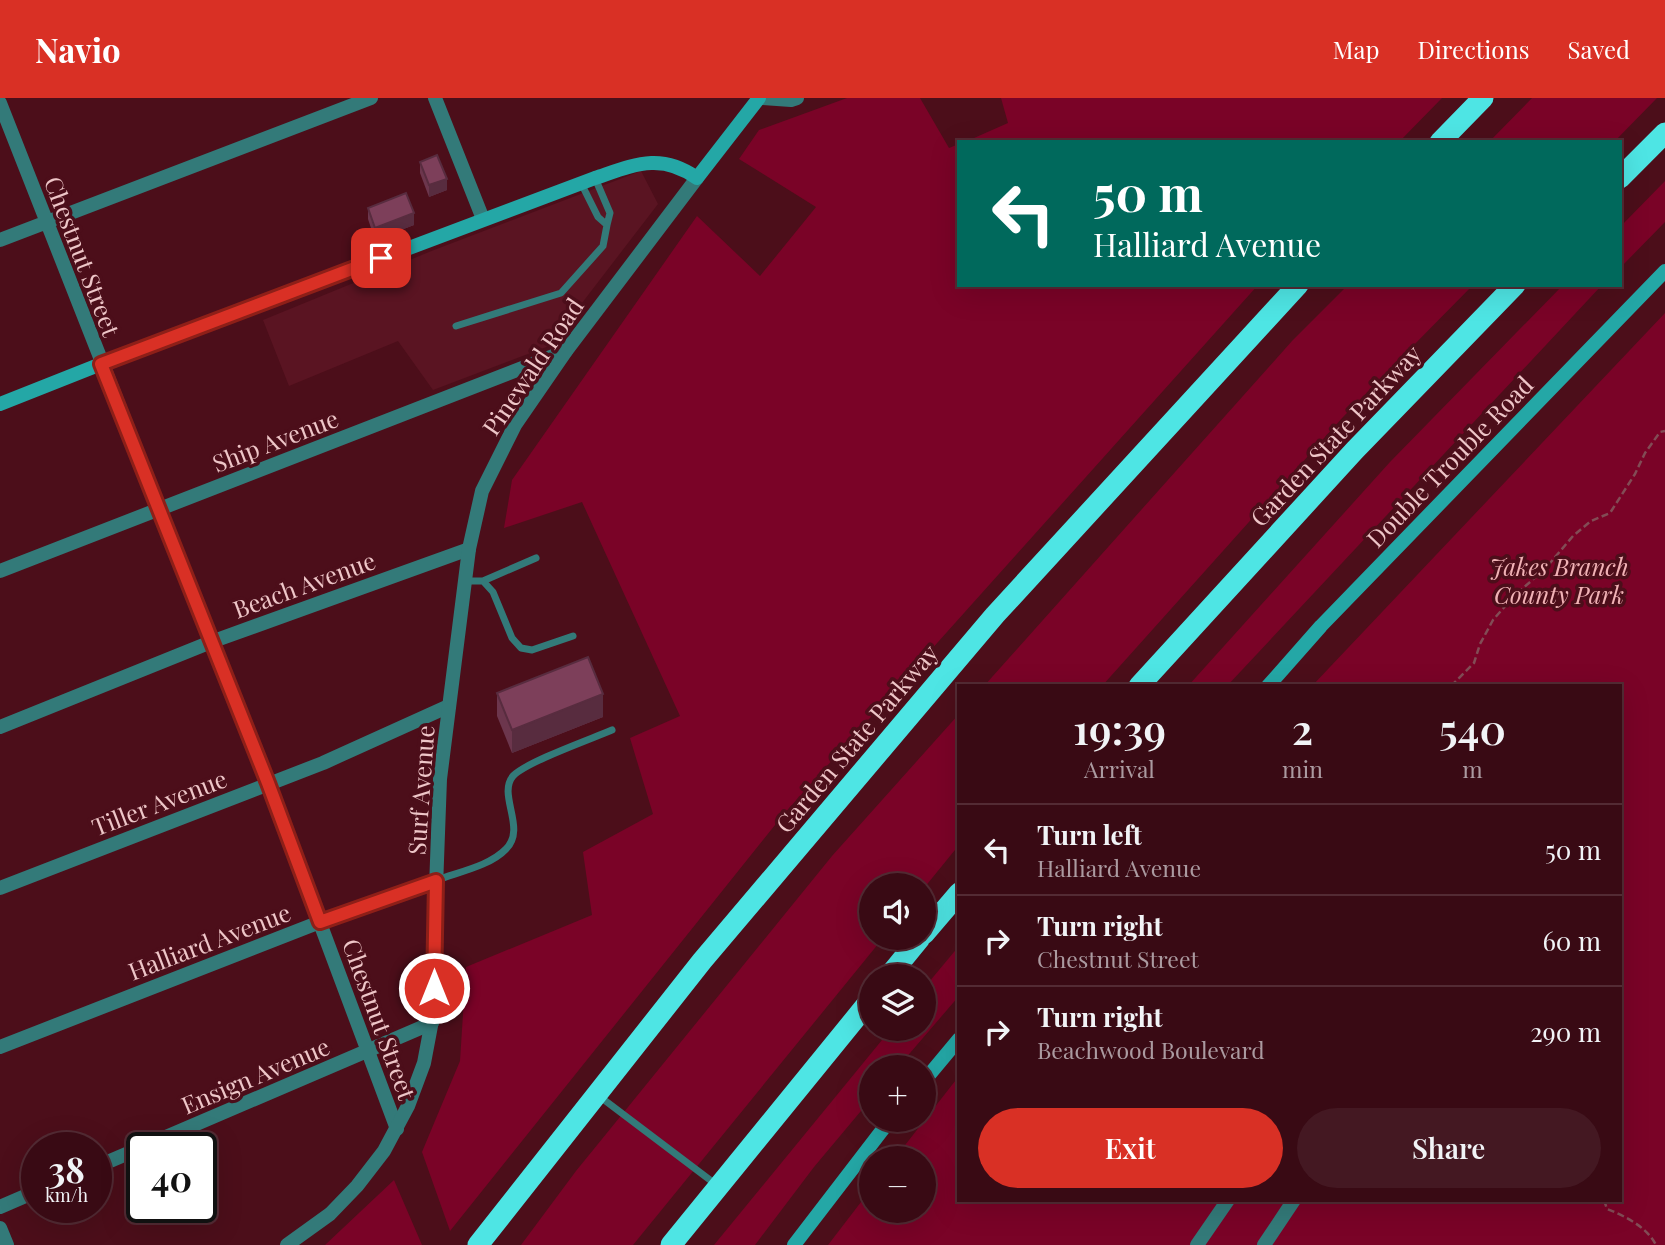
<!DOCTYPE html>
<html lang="en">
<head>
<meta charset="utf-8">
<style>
	:root { --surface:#390a14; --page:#441822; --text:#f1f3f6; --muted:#ab9aa0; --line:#532b34; --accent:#d93025 }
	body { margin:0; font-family:"Playfair Display",serif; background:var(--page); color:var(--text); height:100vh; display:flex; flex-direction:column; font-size:26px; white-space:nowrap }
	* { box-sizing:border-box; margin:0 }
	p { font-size:23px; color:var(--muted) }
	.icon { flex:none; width:38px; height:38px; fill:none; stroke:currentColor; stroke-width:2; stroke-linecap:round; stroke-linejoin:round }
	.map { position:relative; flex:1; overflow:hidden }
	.sheet { position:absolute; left:957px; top:586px; width:665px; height:518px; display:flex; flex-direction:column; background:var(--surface); border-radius:0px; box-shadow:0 7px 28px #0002,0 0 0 2px var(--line) }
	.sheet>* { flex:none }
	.hud { position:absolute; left:957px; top:42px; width:665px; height:147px; border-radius:0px; box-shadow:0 7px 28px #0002,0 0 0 2px var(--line); background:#00695c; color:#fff; overflow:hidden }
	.tools { position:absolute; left:859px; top:775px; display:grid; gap:14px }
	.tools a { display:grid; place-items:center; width:77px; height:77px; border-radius:50%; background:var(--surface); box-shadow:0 7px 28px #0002,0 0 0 2px var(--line); font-size:35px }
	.speed { position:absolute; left:21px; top:1034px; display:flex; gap:14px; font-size:35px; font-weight:700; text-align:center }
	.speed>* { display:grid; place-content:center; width:91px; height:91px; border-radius:50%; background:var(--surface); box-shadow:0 7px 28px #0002,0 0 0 2px var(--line); line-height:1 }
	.speed small { font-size:18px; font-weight:400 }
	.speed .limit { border:4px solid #111; border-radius:10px; background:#fff; color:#111 }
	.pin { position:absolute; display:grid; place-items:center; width:60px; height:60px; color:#fff; margin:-30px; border-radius:14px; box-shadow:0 4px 10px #0006 }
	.me { position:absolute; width:77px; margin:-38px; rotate:0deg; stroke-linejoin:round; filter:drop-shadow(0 0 5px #0008) }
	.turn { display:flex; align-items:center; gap:24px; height:147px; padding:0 21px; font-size:32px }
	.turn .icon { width:91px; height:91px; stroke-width:2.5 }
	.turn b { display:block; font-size:49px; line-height:60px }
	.eta { display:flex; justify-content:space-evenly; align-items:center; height:119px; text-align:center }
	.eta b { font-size:42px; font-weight:600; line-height:49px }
	.cta { display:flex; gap:14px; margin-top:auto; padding:14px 21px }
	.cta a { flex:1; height:80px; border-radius:42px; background:var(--accent); color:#fff; font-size:28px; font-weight:600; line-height:80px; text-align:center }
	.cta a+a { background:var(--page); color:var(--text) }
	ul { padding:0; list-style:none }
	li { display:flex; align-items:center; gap:21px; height:91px; padding:0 21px; border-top:2px solid var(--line) }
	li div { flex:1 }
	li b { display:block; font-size:26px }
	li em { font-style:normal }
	header { display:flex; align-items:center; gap:42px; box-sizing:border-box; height:98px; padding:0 35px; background:var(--accent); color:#fff }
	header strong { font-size:33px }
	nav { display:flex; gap:38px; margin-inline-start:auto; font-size:24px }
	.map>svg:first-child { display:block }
</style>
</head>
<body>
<header>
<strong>Navio</strong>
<nav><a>Map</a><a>Directions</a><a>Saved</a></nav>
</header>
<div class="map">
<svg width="1665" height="1147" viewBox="0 0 1665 1147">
	<rect width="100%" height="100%" fill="#4c0e1a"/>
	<path fill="#5a1422" d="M641 73 658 106 549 248 433 292 398 243 289 288 263 222 434 152Z"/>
	<path fill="#7a0327" d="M847 0H920L949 50 959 46V187H1258L783 717 450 1133 422 1054 460 963 466 869 592 817 583 754 653 716 630 640 680 618 582 404 504 430 512 382 697 118 760 178 816 109 739 61 759 32Z
		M1001 0H1442L1399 44H965L1008 25Z
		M1532 0H1657L1614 44H1489Z
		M1665 83V124L1621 169V128Z
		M1348 187H1473L1343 319 1102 588H984L1292 243Z
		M1563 187H1602L1227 588H1188L1390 364Z
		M1665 215V1147H828L871 1091 872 1113H924V1060H895L959 978V1102H1620V588H1312Z
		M959 616V747L924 790V788H872V840H883L633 1147H521L576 1073 832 758Z
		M959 848V898L898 969 872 970 871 1001 814 1069 755 1147H714L891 931H924V890Z
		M394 1082 422 1147H325Z"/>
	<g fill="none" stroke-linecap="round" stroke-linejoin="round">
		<path stroke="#824c55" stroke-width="2.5" stroke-dasharray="7 3.5" stroke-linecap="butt" d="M1451 588 1474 565 1480 546 1493 522 1514 498 1545 471 1573 438 1591 423 1610 415 1635 376 1645 355 1660 334 1665 333
			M1604 1102 1607 1111C1625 1118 1647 1129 1656 1147"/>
		<path stroke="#337a79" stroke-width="7" d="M581 85 598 119 607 127 610 115 595 80
			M456 228 561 195 603 148 607 127
			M466 483H483L493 494 512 540 521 550 532 552 573 538
			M483 483 536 460
			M437 782C458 774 490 768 506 751 527 730 497 697 513 678 526 664 591 641 612 632
			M599 998 718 1088"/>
		<path stroke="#337a79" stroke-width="14" d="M435 0 483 121
			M763 0 791 2 797 0
			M0 5 268 686 397 1031
			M0 142 371 0
			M0 473 566 253
			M0 629 211 544 469 451
			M0 790 323 665 449 608
			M0 949 320 824 436 783
			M96 1069 432 925
			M0 1109 37 1093
			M0 1130 7 1147
			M1197 1147 1228 1102
			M1264 1147 1294 1102"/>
		<path stroke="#337a79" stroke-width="14" d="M287 1147 330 1116 357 1088 384 1053 408 1008 424 965 434 912V844L440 681 469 451 482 393 515 327 566 253 697 80"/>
		<path stroke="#24a7a6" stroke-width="14" d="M0 306 101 266 595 80C634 67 660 54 697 80L759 0
			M1268 588 1321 528 1665 173
			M924 983 959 941
			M794 1147 890 1022"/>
		<path stroke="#4ee5e4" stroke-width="21" d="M1440 44 1483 0
			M1620 80 1665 35
			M1139 588 1355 352 1515 187
			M924 836 959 795
			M889 878 920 840
			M478 1147 702 863 995 517 1298 187
			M671 1147 872 900"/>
	</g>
	<path fill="#6c364d" d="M420 64 447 92 429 99 420 75Z
		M368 110 414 127 375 142 368 121Z
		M497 595 603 619 512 655 497 618Z"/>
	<path fill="#582c3f" d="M447 81V92L429 99V87Z
		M414 115V127L375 142V130Z
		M603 596V619L512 655V632Z"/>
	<path fill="#7d3f5a" stroke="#582c3f" stroke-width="2" d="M437 57 447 81 429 87 420 64Z
		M406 95 414 115 375 130 368 110Z
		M588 559 603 596 512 632 497 595Z"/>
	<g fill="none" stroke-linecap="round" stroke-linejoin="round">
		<defs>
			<path id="route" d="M381 160 101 266 268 685 320 824 436 783 434 890"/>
		</defs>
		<use href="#route" stroke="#8d1f18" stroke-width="18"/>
		<use href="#route" stroke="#d93025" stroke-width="12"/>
	</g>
	<g text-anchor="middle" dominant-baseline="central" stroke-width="7" stroke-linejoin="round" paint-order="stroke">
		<g font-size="24" fill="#eec6c8" stroke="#4c0e1a">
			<text transform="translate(83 158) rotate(69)">Chestnut Street</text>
			<text transform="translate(532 268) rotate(-56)">Pinewald Road</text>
			<text transform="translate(1335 337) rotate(-47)">Garden State Parkway</text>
			<text transform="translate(275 342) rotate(-21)">Ship Avenue</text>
			<text transform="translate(1449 363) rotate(-46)">Double Trouble Road</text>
			<text transform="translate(304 486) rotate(-20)">Beach Avenue</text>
			<text transform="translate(856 640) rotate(-50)">Garden State Parkway</text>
			<text transform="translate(420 692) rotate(-86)">Surf Avenue</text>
			<text transform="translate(159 704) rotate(-21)">Tiller Avenue</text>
			<text transform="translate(209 843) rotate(-21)">Halliard Avenue</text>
			<text transform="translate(380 921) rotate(70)">Chestnut Street</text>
			<text transform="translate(255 977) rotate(-23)">Ensign Avenue</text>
		</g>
		<g font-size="24" font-style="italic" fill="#f1b2b6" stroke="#4c0e1a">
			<text x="1559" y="468">Jakes Branch<tspan x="1559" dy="28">County Park</tspan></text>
		</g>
	</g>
</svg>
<div class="tools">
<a><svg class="icon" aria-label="sound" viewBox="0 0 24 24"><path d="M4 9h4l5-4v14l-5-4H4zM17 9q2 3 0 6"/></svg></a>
<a><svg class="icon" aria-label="layers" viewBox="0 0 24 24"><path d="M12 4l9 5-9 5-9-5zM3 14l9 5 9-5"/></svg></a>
<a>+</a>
<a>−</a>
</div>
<div class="speed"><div>38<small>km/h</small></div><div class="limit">40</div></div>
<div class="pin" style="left:381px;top:160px;background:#d93025"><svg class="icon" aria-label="arrive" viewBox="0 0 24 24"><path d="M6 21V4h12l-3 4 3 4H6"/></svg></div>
<svg class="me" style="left:434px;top:890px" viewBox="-20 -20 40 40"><circle r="17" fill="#d93025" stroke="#fff" stroke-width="3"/><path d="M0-11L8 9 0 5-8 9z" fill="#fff"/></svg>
<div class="hud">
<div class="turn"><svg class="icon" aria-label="left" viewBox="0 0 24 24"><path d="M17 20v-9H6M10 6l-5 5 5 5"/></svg><div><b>50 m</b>Halliard Avenue</div></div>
</div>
<section class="sheet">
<div class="eta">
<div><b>19:39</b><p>Arrival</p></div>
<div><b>2</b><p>min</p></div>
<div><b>540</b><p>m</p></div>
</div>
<ul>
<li><svg class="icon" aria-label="left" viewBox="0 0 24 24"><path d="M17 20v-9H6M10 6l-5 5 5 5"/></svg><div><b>Turn left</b><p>Halliard Avenue</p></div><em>50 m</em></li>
<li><svg class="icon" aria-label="right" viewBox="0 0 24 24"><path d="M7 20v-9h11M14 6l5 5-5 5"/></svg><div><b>Turn right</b><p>Chestnut Street</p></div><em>60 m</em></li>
<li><svg class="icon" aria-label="right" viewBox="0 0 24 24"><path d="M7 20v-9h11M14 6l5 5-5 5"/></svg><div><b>Turn right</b><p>Beachwood Boulevard</p></div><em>290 m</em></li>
</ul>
<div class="cta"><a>Exit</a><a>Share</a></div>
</section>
</div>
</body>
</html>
